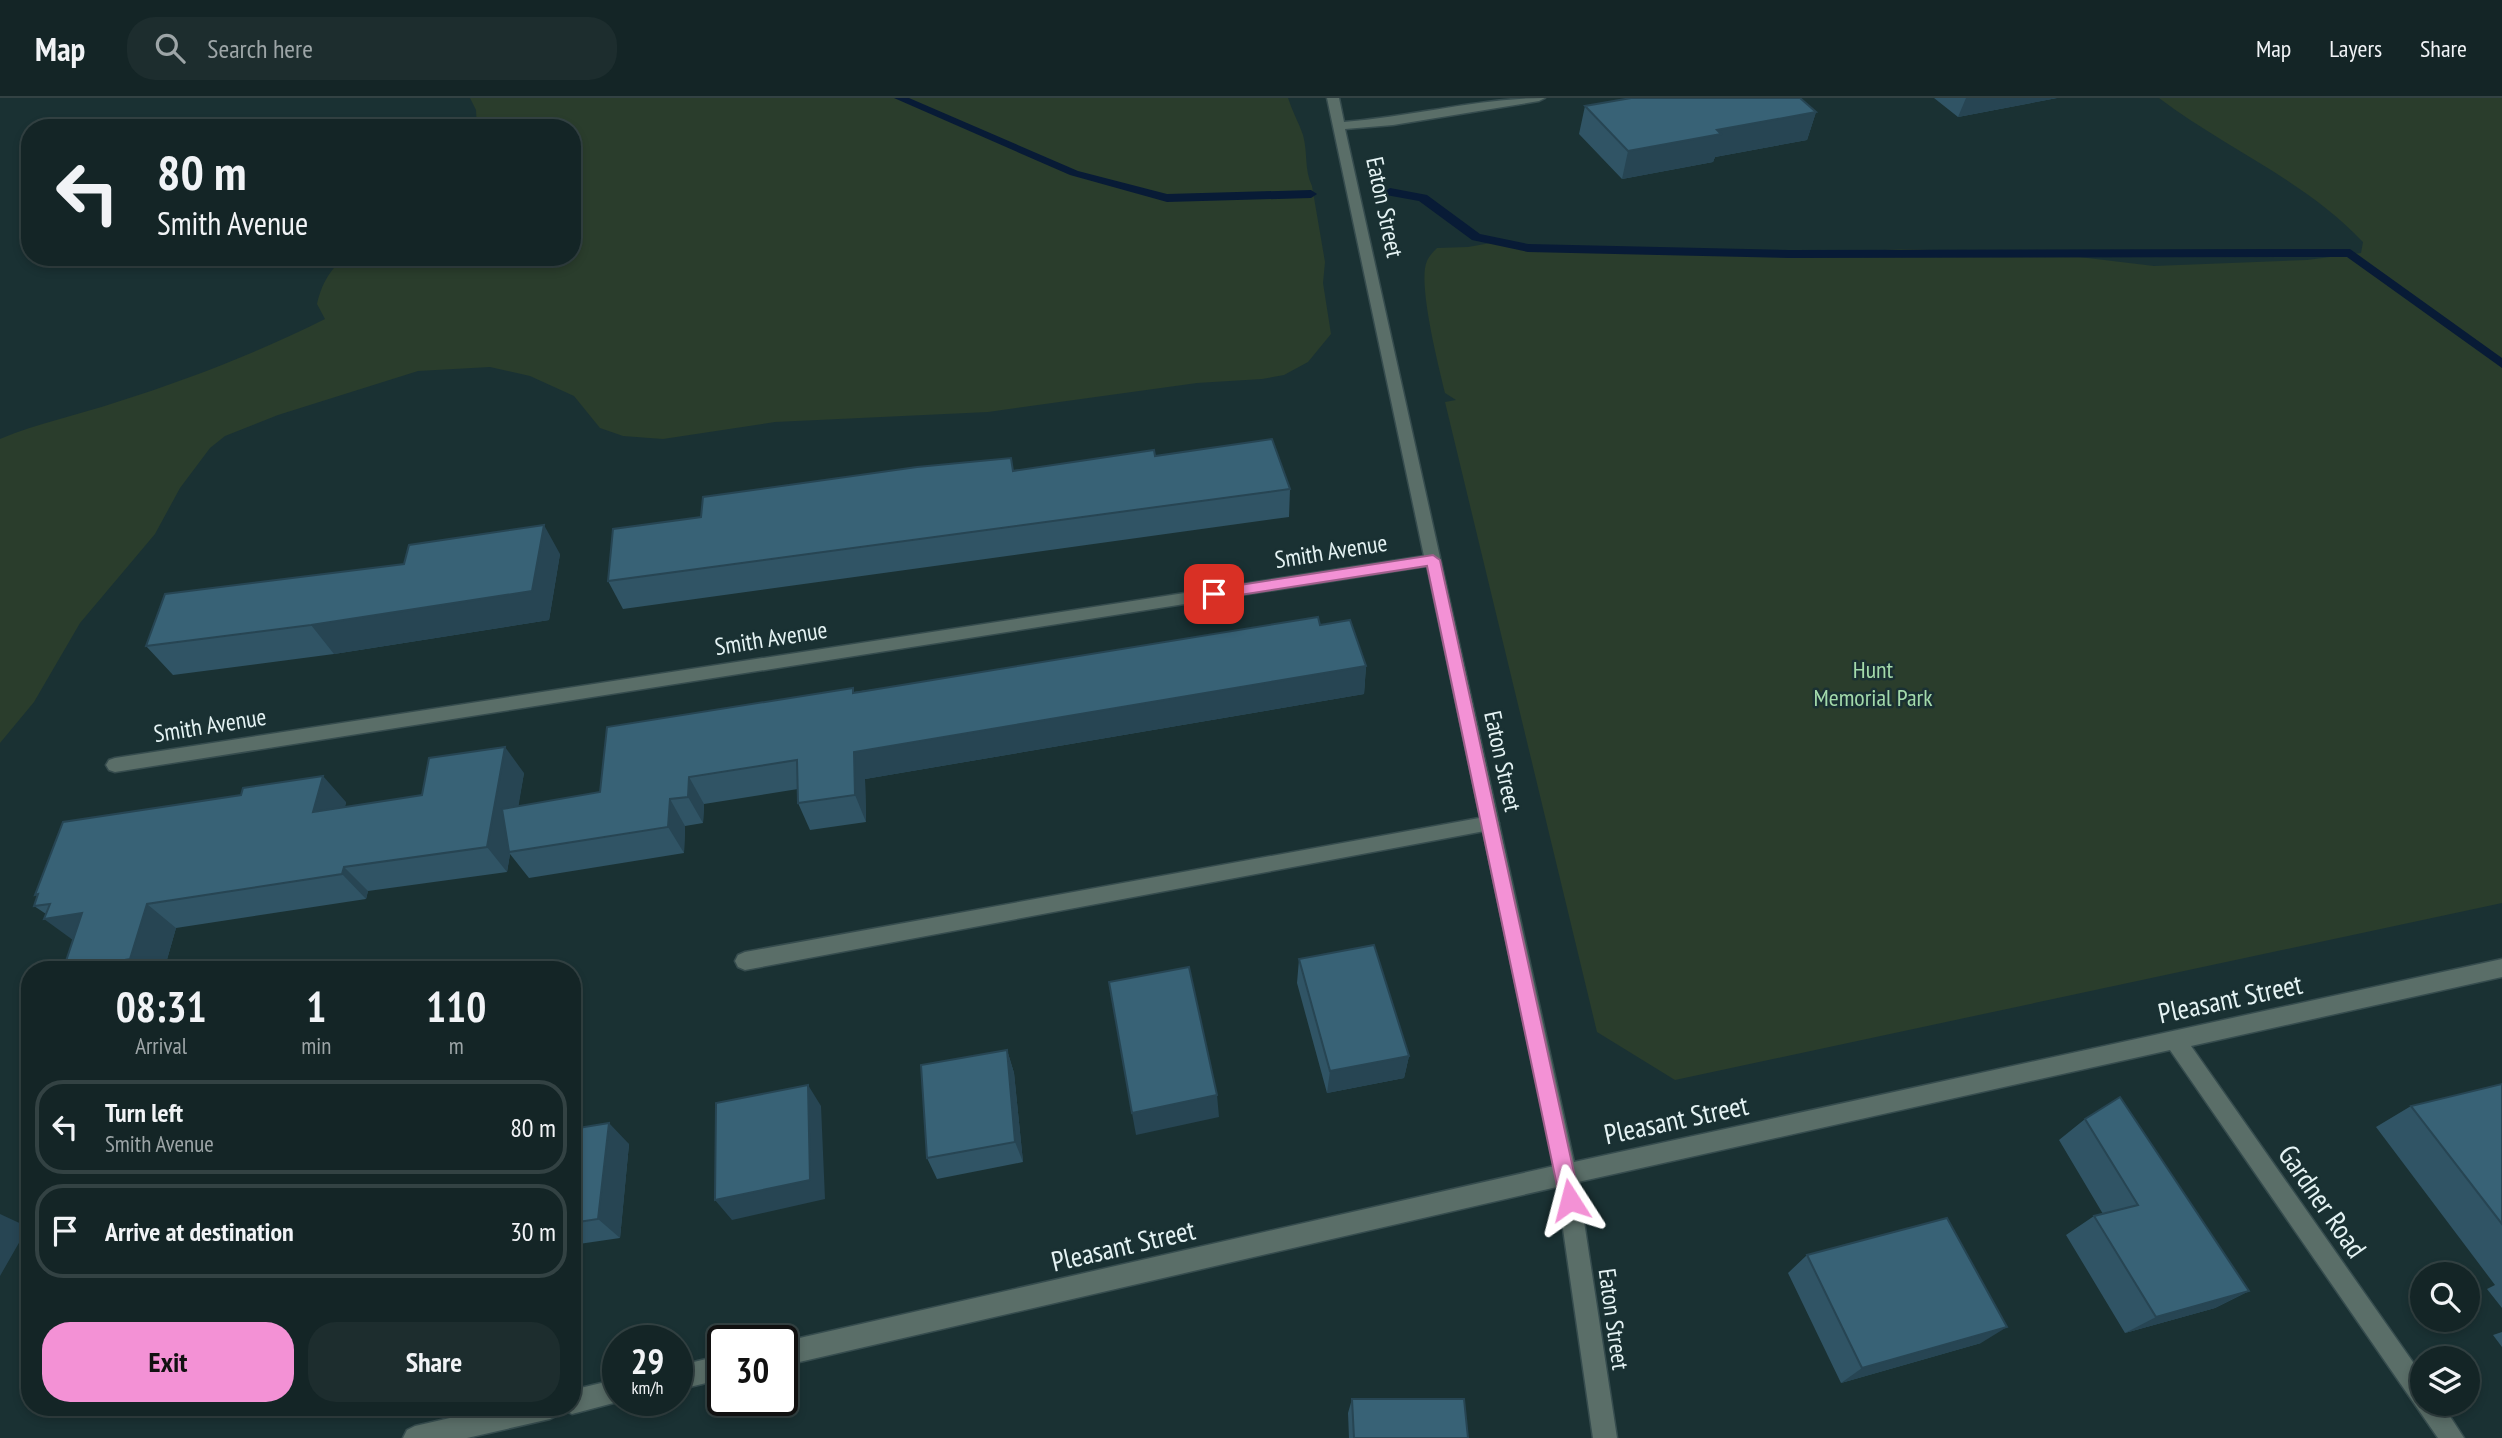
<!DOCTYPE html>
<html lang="en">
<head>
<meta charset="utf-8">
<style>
	:root { --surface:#142526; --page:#1d2d2e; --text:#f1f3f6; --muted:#9da5a7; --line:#334243; --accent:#f391d5 }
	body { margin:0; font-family:"PT Sans Narrow",sans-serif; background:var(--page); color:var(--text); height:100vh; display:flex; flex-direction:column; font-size:26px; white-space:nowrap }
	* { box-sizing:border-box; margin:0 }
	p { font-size:23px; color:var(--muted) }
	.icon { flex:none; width:38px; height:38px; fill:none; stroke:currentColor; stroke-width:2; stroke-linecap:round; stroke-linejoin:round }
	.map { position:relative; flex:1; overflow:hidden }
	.panel { position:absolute; left:21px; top:863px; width:560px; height:455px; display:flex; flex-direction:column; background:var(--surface); border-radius:28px; box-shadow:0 4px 10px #0003,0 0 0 2px var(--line) }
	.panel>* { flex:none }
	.banner { position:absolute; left:21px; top:21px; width:560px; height:147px; border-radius:28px; box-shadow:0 4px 10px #0003,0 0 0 2px var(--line); background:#142526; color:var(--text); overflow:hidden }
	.buttons { position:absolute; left:2410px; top:1164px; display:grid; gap:14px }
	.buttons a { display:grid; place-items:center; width:70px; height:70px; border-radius:50%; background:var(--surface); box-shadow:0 4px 10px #0003,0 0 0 2px var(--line); font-size:35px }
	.speed { position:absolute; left:602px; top:1227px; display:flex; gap:14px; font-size:35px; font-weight:700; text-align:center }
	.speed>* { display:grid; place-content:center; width:91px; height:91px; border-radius:50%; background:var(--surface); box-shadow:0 4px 10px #0003,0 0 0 2px var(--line); line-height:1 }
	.speed small { font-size:18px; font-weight:400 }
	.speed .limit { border:4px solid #111; border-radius:10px; background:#fff; color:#111 }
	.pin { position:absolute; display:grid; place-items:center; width:60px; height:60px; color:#fff; margin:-30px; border-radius:14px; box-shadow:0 4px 10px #0006 }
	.me { position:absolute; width:77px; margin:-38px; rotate:351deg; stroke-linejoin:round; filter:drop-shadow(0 0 5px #0008) }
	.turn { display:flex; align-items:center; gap:24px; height:147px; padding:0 21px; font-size:32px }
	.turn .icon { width:91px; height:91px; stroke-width:2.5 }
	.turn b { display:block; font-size:49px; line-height:60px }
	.eta { display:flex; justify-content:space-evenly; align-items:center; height:119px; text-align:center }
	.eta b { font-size:42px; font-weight:700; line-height:49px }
	.primary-button { display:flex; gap:14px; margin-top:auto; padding:14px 21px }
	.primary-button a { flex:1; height:80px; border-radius:28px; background:var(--accent); color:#111; font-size:28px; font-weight:700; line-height:80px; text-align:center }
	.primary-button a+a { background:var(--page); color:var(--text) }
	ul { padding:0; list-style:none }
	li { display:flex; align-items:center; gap:21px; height:94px; margin:0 14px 10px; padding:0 7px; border:4px solid var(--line); border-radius:28px }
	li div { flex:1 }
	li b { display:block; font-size:26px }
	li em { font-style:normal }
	header { display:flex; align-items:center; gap:42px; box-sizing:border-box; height:98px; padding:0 35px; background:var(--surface); border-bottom:2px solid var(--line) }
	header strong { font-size:33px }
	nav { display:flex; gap:38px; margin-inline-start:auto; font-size:24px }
	.search { width:490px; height:63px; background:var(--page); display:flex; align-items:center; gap:18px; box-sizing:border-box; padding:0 24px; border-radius:28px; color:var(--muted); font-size:26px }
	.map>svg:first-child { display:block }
</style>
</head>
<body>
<header>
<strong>Map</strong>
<div class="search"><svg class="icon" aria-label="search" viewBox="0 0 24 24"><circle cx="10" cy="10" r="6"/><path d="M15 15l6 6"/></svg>Search here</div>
<nav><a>Map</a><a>Layers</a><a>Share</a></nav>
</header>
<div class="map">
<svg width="2502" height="1340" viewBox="0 0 2502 1340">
	<rect width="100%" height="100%" fill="#1a3133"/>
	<path fill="#2a3d2c" d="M470 0H1288C1292 13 1299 25 1303 37 1308 55 1304 71 1312 88L1325 164 1323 185 1331 236 1308 264 1284 277 1262 281 1197 285 988 314 775 324 663 341 623 338 600 330 574 298 530 278 490 269 418 273 278 317 225 338 210 350 180 390 155 436 80 525 34 604 0 645V341C38 325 78 317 117 304 189 281 257 255 325 221L317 206C322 185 329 174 344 159H572V30H477L476 12Z
		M2159 0H2502V805L1675 982 1597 934 1445 304 1456 302 1445 295C1439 270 1417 184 1427 163 1429 158 1434 153 1437 150L1468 149 1496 144 1553 151 1605 152H1794L1835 155 1900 151 2046 155 2154 168 2307 162 2361 155 2363 144C2306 83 2225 50 2159 0Z"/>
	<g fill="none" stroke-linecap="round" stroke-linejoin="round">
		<path fill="#081b36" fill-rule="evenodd" d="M894 0H909L1078 73 1167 96 1311 92 1317 96 1311 100 1167 104 1070 77Z
			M1390 90 1427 97 1480 136 1528 146 1789 152 2350 151 2502 260V270L2347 159 1789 160 1528 154 1472 142 1419 103 1386 97 1384 94Z"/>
		<defs>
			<path id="lane" d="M1490 718 1496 720 1499 725 1496 730 1490 732 745 872 738 869 735 863 738 857 745 854Z"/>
			<path id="street" d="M1327 0H1339L1344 24C1411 19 1478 0 1545 0L1539 3 1393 27 1345 31 1574 1064 2502 861V879L2191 948 2422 1277V1306H2442L2464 1340H2438L2170 952 1578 1084 1617 1340H1593L1557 1089 782 1268V1244L1554 1068 1427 468 115 674 109 672 106 667 109 662 115 660 1424 458Z
				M723 1257V1281L677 1292V1268Z
				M618 1281V1302H625L572 1316 564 1312 562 1309H572V1292Z
				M498 1309H562L558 1317 550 1321 467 1340H403L407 1332 415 1328Z"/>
		</defs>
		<use href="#lane" stroke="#364c4e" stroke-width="3"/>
		<use href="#street" stroke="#364c4e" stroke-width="3"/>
		<use href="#lane" fill="#5a6e68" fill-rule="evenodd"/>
		<use href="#street" fill="#5a6e68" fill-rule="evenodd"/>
	</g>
	<path fill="#305465" d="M1934 0H2057L1958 19Z
		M1585 8 1816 14 1807 42 1715 59 1713 64 1622 81 1579 36Z
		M1155 358 1290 391 1289 419 623 511 608 483 1013 372Z
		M560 456 549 522 334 556 173 577 146 548Z
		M1320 527 1366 568 1364 596 865 681 866 724 810 732 798 705V691L704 706 703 725 685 728 684 755 529 780 510 756 507 774 368 793 366 801 176 830 164 872H63L73 842 46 816 34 808 38 798 35 797 346 704 345 709 422 697 524 675 518 708 600 694 854 594Z
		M1299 861 1409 958 1404 980 1327 995 1297 885Z
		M1007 952 1014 975 1023 1064 937 1081 927 1060Z
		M2502 986V1210L2487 1191 2495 1187 2376 1029 2411 1008Z
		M2085 1021 2249 1193 2215 1210 2125 1235 2066 1137 2094 1118 2103 1116 2059 1042Z
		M572 1031 629 1046 620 1140 572 1147Z
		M1807 1157 1981 1245 1841 1285 1788 1175Z
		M2502 1234V1249L2493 1237Z
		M1352 1301 1468 1340H1349L1348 1315Z"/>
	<path fill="#274553" d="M1966 0H2057L1958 19Z
		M1816 14 1807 42 1715 59 1713 64 1622 81 1628 53 1717 32Z
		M544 427 560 456 549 522 334 556 311 527Z
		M1366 568 1364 596 865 681 866 724 855 697 854 654Z
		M505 649 524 675 511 753 509 754 510 756 507 774 487 749Z
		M323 678 346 704 337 739 313 714Z
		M689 679 704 706 703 725 688 699Z
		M670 701 685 728 684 755 668 729Z
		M344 769 368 793 366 801 342 776Z
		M147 806 176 830 164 872H70Z
		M82 815 77 845 44 821Z
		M1007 952 1014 975 1023 1064 1015 1044Z
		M1409 958 1404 980 1327 995 1330 973Z
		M808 987 821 1008 825 1101 732 1122 715 1102Z
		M1217 997 1219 1019 1136 1037 1132 1015Z
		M609 1025 629 1046 620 1140 598 1121Z
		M0 1116 28 1129 0 1178Z
		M2249 1193 2215 1210 2125 1235 2156 1219Z
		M2007 1229 1981 1245 1841 1285 1862 1270Z"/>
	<path fill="#386276" stroke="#274553" stroke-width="2" d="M1631 0H1800L1816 14 1717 32 1721 36 1628 53 1585 8Z
		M1272 341 1290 391 608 483 613 431 701 419 703 399 917 369 1011 360 1013 373 1154 352 1155 358Z
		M544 427 532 493 311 527 146 548 165 496 404 466 409 447Z
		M1318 519 1320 527 1350 522 1366 568 854 654 855 697 798 705 797 662 689 679 688 699 670 701 668 729 509 754 502 711 600 694 607 629 853 590V595Z
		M505 649 487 749 344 769 342 776 147 806 130 861 70 872H63L82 815 44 821 50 806 34 808 38 796 35 797 63 724 241 697 243 690 323 678 313 714 422 697 429 660Z
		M1374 847 1409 958 1330 973 1299 861Z
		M1189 869 1217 997 1132 1015 1109 884Z
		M1007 952 1015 1044 927 1060 921 967Z
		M2502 986V1126L2411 1008Z
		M808 987 810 1082 715 1102 716 1005Z
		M2120 999 2249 1193 2156 1219 2094 1118 2138 1107 2085 1021Z
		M609 1025 598 1121 572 1125V1031Z
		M1947 1120 2007 1229 1862 1270 1807 1157Z
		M1352 1301H1464L1468 1340H1354Z"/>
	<path fill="#f391d5" stroke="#9e5e8a" stroke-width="2" d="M1433 457 1440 462 1580 1102 1577 1109 1570 1112 1563 1109 1560 1102 1427 468 1214 501 1206 496 1214 491Z"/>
	<g text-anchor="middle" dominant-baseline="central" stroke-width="5" stroke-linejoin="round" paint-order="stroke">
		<g font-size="24" fill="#e5f3f4" stroke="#1a3133">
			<text transform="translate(1385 109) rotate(78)">Eaton Street</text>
			<text transform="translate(1331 453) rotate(-9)">Smith Avenue</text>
			<text transform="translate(771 540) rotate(-9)">Smith Avenue</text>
			<text transform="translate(210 627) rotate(-9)">Smith Avenue</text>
			<text transform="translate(1503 663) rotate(78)">Eaton Street</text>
			<text transform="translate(1614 1221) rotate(82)">Eaton Street</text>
		</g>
		<g font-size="24" fill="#a3daab" stroke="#1a3133">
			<text x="1873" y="571">Hunt<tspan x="1873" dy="28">Memorial Park</tspan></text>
		</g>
		<g font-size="28" fill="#e5f3f4" stroke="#1a3133">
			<text transform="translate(2230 900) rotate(-12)">Pleasant Street</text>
			<text transform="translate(1676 1021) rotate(-12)">Pleasant Street</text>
			<text transform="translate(2323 1103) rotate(55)">Gardner Road</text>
			<text transform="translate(1123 1147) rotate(-13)">Pleasant Street</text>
		</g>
	</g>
</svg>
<div class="buttons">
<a><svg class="icon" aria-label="search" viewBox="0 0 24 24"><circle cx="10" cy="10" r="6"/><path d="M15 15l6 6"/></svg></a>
<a><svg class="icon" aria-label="layers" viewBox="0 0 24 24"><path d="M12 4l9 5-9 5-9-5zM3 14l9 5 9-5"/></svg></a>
</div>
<div class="speed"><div>29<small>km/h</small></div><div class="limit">30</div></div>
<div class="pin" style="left:1214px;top:496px;background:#d93025"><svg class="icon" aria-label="arrive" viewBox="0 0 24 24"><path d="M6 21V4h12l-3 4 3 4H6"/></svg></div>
<svg class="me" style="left:1570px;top:1102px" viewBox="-20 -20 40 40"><path d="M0-17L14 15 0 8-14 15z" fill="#f391d5" stroke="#fff" stroke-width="4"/></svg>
<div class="banner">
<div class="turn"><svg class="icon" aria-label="left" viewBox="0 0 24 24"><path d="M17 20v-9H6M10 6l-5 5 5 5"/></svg><div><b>80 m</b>Smith Avenue</div></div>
</div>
<section class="panel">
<div class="eta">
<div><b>08:31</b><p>Arrival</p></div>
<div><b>1</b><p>min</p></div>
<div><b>110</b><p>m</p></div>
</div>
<ul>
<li><svg class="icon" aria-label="left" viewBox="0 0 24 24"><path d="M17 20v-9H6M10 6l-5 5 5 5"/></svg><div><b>Turn left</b><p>Smith Avenue</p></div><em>80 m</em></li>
<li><svg class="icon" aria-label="arrive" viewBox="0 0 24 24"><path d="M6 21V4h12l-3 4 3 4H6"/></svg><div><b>Arrive at destination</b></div><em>30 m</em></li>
</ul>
<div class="primary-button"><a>Exit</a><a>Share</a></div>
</section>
</div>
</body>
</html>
